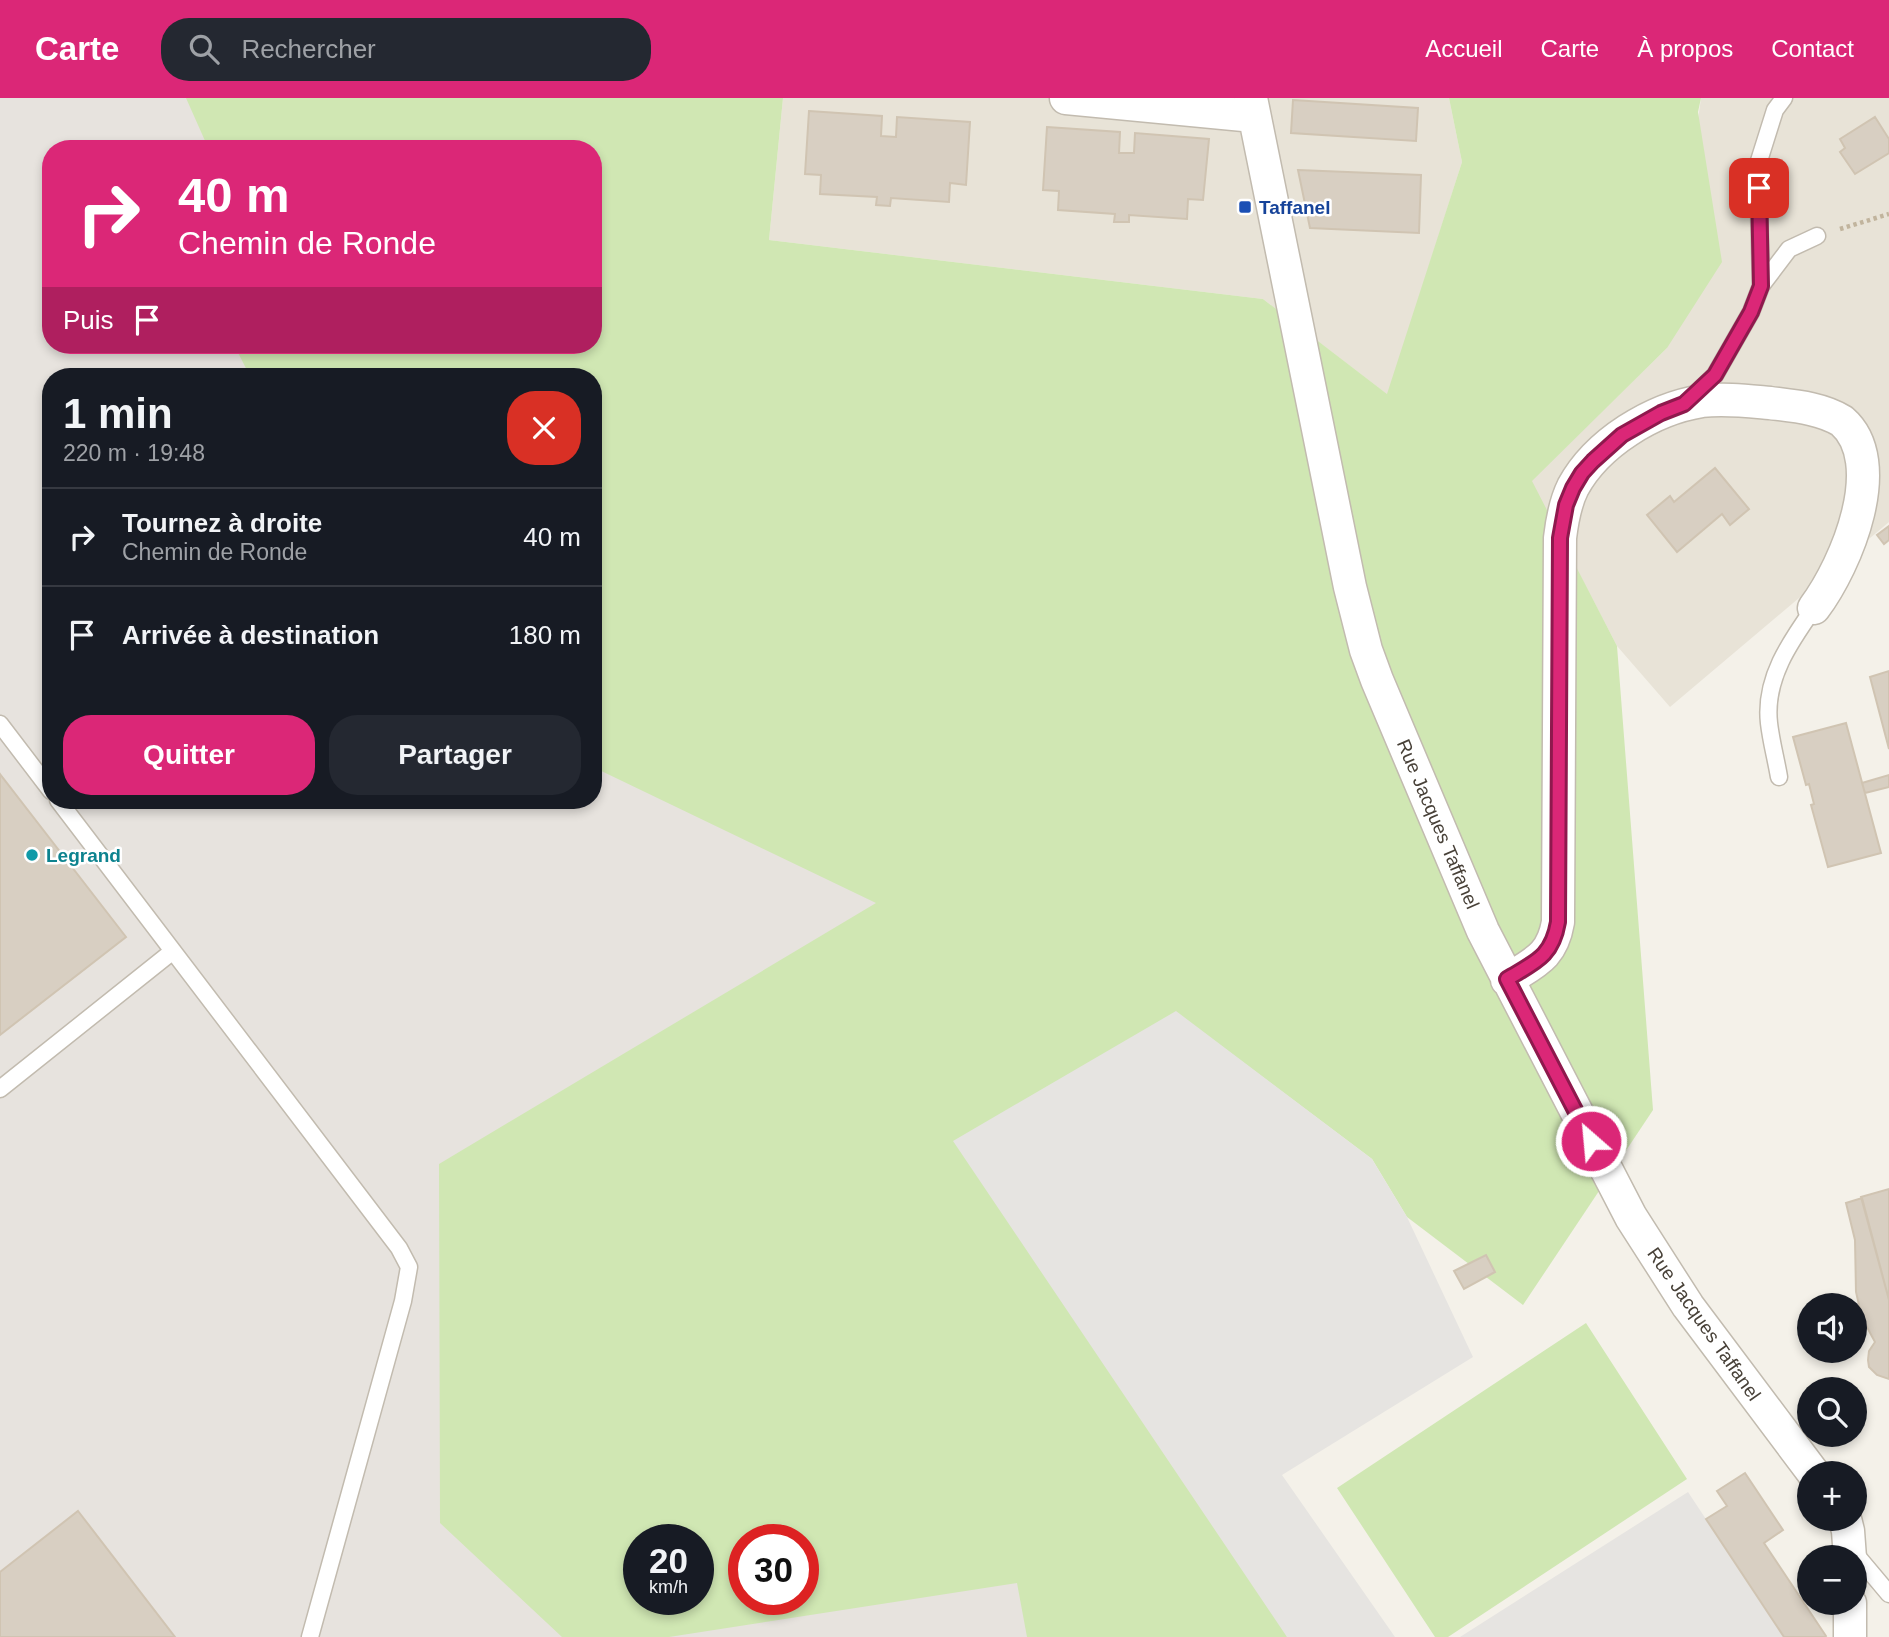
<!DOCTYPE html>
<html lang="fr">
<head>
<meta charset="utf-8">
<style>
	:root { --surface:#171b24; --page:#242831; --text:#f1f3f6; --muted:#9ea1a6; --line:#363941; --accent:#db2777 }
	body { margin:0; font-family:Arial,sans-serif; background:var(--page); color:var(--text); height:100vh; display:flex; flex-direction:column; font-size:26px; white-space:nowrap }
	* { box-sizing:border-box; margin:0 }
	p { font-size:23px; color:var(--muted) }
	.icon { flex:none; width:38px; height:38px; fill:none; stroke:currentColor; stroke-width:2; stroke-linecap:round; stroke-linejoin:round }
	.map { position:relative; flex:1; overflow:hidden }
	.sheet { position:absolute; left:42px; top:270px; width:560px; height:441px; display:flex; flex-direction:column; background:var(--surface); border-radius:28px; box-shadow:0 4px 10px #0003 }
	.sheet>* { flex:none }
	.hud { position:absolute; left:42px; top:42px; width:560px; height:214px; border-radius:28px; box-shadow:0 4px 10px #0003; background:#db2777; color:#fff; overflow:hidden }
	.tools { position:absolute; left:1797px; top:1195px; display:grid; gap:14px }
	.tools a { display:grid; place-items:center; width:70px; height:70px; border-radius:50%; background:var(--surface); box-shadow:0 4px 10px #0003; font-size:35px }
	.speed { position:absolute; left:623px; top:1426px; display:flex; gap:14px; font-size:35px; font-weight:700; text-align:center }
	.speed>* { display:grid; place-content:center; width:91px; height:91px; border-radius:50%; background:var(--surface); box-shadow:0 4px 10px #0003; line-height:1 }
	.speed small { font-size:18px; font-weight:400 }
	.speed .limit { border:10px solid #d22; background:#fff; color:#111 }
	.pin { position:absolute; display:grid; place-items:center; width:60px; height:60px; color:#fff; margin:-30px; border-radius:14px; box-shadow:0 4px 10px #0006 }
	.me { position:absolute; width:77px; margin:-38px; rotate:333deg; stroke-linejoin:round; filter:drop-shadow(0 0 5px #0008) }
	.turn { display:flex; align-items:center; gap:24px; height:147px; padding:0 21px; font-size:32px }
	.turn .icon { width:91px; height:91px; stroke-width:2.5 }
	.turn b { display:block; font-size:49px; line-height:60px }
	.then { display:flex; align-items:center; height:66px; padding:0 21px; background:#0003; gap:14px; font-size:26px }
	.round { display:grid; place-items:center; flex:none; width:74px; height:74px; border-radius:28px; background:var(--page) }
	.headline { display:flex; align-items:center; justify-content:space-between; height:119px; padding:0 21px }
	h1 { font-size:42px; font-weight:700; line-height:52px }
	.primary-button { display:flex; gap:14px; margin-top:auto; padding:14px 21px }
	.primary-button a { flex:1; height:80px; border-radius:28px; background:var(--accent); color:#fff; font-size:28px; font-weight:700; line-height:80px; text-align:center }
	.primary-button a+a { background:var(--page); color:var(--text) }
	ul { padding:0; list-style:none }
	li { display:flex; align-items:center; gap:21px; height:98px; padding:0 21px; border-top:2px solid var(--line) }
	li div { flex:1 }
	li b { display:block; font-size:26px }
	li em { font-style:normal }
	header { display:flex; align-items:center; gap:42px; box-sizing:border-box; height:98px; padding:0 35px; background:var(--accent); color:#fff }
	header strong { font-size:33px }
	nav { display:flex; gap:38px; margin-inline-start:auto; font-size:24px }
	.search { width:490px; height:63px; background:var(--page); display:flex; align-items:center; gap:18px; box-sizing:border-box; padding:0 24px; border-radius:28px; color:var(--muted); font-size:26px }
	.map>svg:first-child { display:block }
</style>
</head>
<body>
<header>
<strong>Carte</strong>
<div class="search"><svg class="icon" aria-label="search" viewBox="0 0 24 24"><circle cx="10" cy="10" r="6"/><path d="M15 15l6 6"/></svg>Rechercher</div>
<nav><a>Accueil</a><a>Carte</a><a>À propos</a><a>Contact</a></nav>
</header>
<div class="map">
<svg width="1889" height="1539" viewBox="0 0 1889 1539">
	<rect width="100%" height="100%" fill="#f4f1e9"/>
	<path fill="#e8e3d7" d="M783 0H1449L1462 64 1388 297 1263 201 769 142Z
		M1701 0H1889V424L1670 609 1617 548 1531 383 1667 250Z"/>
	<path fill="#e7e3de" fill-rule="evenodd" d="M0 0H276L303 51H51V247H398L412 278H51V702H593V607L1009 801 1075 1226 1287 1539H0ZM639 1442H698V1502H639ZM744 1442H803V1502H744Z"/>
	<path fill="#d0e7b3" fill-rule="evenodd" d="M186 0H783L769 142 1263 201 1387 296 1462 64 1449 0H1701L1698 14 1722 164 1667 250 1532 383 1617 548 1653 1012 1523 1207 1407 1119 1372 1061 1176 914 1287 1539H1027L1017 1485 669 1539H562L440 1425 439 1066 876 805 593 669V278H250L235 249V247H593V51H207L206 45ZM639 1442H698V1502H639ZM744 1442H803V1502H744Z
		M1586 1225 1687 1381 1448 1539H1435L1337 1390Z"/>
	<path fill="#e6e4e1" d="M1176 913 1372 1061 1407 1119 1473 1259 1282 1377 1395 1539H1287L953 1043Z
		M1688 1394 1784 1539H1460Z"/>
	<path fill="#d8cfc2" stroke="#d0c4b2" stroke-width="2" d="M1293 2 1418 10 1416 43 1291 35Z
		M809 13 882 18 881 38 896 39 897 19 970 24 966 87 950 85 949 104 891 100 890 108 876 107 877 99 820 96 821 77 805 76Z
		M1875 19 1889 41V55L1855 76 1840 54 1845 50 1840 41Z
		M1047 29 1120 34 1119 55H1134L1135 35 1209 41 1203 102 1188 101 1187 121 1129 117V124H1114L1115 116 1058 112 1059 93 1043 92Z
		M1298 72 1421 77 1419 135 1310 130Z
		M1715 370 1749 411 1730 427 1722 416 1677 454 1647 417 1670 398 1674 404Z
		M1889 428V442L1884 446 1877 437Z
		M1889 573V651L1870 579Z
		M1846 625 1881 755 1828 769 1811 707 1814 706 1809 686 1806 687 1793 639Z
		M0 676 126 839 0 937Z
		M1889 677V689L1865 695 1862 685Z
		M1889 1091V1202L1861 1099Z
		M1862 1100 1889 1202V1281L1877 1277 1869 1269 1868 1262 1869 1253 1875 1244 1862 1220 1856 1194 1855 1142 1846 1105Z
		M1486 1157 1495 1174 1464 1191 1454 1173Z
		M1745 1375 1783 1432 1764 1445 1826 1538 1825 1539H1784L1706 1421 1727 1408 1717 1393Z
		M78 1413 175 1539H0V1474Z"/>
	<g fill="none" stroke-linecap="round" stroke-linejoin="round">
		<defs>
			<path id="lane" d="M1761 188 1758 66 1775 12 1784 0
				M1691 300 1715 277 1751 214 1761 188 1789 151 1817 138
				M0 626 51 693
				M1779 679C1776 661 1771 643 1769 625 1764 581 1790 544 1814 510
				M58 702 399 1150 409 1169 403 1203 310 1539
				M0 991 173 853
				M1852 1452 1889 1496"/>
			<path id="street" d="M1066 0 1254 18
				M1251 0 1350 489 1366 552 1377 582 1483 833 1631 1119 1688 1208 1814 1376
				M1507 882C1535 864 1552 859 1558 824L1560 440C1562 423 1565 405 1573 389 1597 345 1652 311 1702 303 1724 300 1748 303 1770 305 1794 308 1821 310 1842 323 1889 364 1847 466 1814 510
				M1845 1421 1848 1433 1850 1460
				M1850 1539V1505"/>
		</defs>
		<use href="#lane" stroke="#c2bbaf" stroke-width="19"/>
		<use href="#street" stroke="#c2bbaf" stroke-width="35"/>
		<path stroke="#c1b49d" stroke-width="4.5" stroke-dasharray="3.5 3.5" stroke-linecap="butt" d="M1840 131 1889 116"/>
		<use href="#lane" stroke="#fff" stroke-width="16"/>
		<use href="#street" stroke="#fff" stroke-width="32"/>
	</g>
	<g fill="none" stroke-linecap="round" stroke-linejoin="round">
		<defs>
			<path id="route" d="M1591 1043 1507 881C1535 864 1552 859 1558 824L1560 440 1566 407 1573 390 1582 375 1593 363 1622 337 1661 315 1684 306 1715 277 1751 214 1761 188 1759 90"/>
		</defs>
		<use href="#route" stroke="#8e194d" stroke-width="18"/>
		<use href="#route" stroke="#db2777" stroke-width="12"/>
	</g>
	<rect fill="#1a4fb4" stroke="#fff" stroke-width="2.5" x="1238" y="102" width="14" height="14" rx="3.5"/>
	<circle fill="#0f9aa8" stroke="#fff" stroke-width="2.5" cx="32" cy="757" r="7"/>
	<g text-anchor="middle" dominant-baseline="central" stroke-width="5" stroke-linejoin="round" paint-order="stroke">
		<g font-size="19" font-weight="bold" fill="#164399" stroke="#fff" text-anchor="start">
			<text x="1259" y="109">Taffanel</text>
		</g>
		<g font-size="19" fill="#484138" stroke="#fff">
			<text transform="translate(1438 726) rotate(67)">Rue Jacques Taffanel</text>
			<text transform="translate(1704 1226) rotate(55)">Rue Jacques Taffanel</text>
		</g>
		<g font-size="19" font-weight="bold" fill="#0d838f" stroke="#fff" text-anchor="start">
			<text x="46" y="757">Legrand</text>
		</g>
	</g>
</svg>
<div class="tools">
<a><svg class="icon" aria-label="sound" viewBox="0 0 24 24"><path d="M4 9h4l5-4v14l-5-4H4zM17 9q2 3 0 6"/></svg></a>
<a><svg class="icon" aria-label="search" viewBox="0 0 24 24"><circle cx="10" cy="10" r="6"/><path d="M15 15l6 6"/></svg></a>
<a>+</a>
<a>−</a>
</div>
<div class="speed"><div>20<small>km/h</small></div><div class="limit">30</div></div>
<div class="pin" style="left:1759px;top:90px;background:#d93025"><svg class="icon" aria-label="arrive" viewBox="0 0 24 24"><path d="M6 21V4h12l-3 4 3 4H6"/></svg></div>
<svg class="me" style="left:1591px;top:1043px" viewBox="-20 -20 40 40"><circle r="17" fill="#db2777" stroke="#fff" stroke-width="3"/><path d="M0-11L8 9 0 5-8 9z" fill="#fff"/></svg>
<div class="hud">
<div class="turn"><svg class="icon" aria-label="right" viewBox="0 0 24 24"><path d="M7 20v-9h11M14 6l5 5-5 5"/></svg><div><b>40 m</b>Chemin de Ronde</div></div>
<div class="then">Puis<svg class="icon" aria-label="arrive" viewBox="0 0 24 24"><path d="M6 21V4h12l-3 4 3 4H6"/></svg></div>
</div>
<section class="sheet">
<div class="headline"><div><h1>1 min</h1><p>220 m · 19:48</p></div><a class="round" style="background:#d93025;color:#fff"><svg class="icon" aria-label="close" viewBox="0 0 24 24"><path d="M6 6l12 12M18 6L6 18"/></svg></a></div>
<ul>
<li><svg class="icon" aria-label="right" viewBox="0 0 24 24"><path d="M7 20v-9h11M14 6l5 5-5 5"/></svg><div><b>Tournez à droite</b><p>Chemin de Ronde</p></div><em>40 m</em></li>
<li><svg class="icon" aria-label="arrive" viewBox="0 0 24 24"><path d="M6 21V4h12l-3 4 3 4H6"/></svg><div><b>Arrivée à destination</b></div><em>180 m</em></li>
</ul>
<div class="primary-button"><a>Quitter</a><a>Partager</a></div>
</section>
</div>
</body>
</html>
